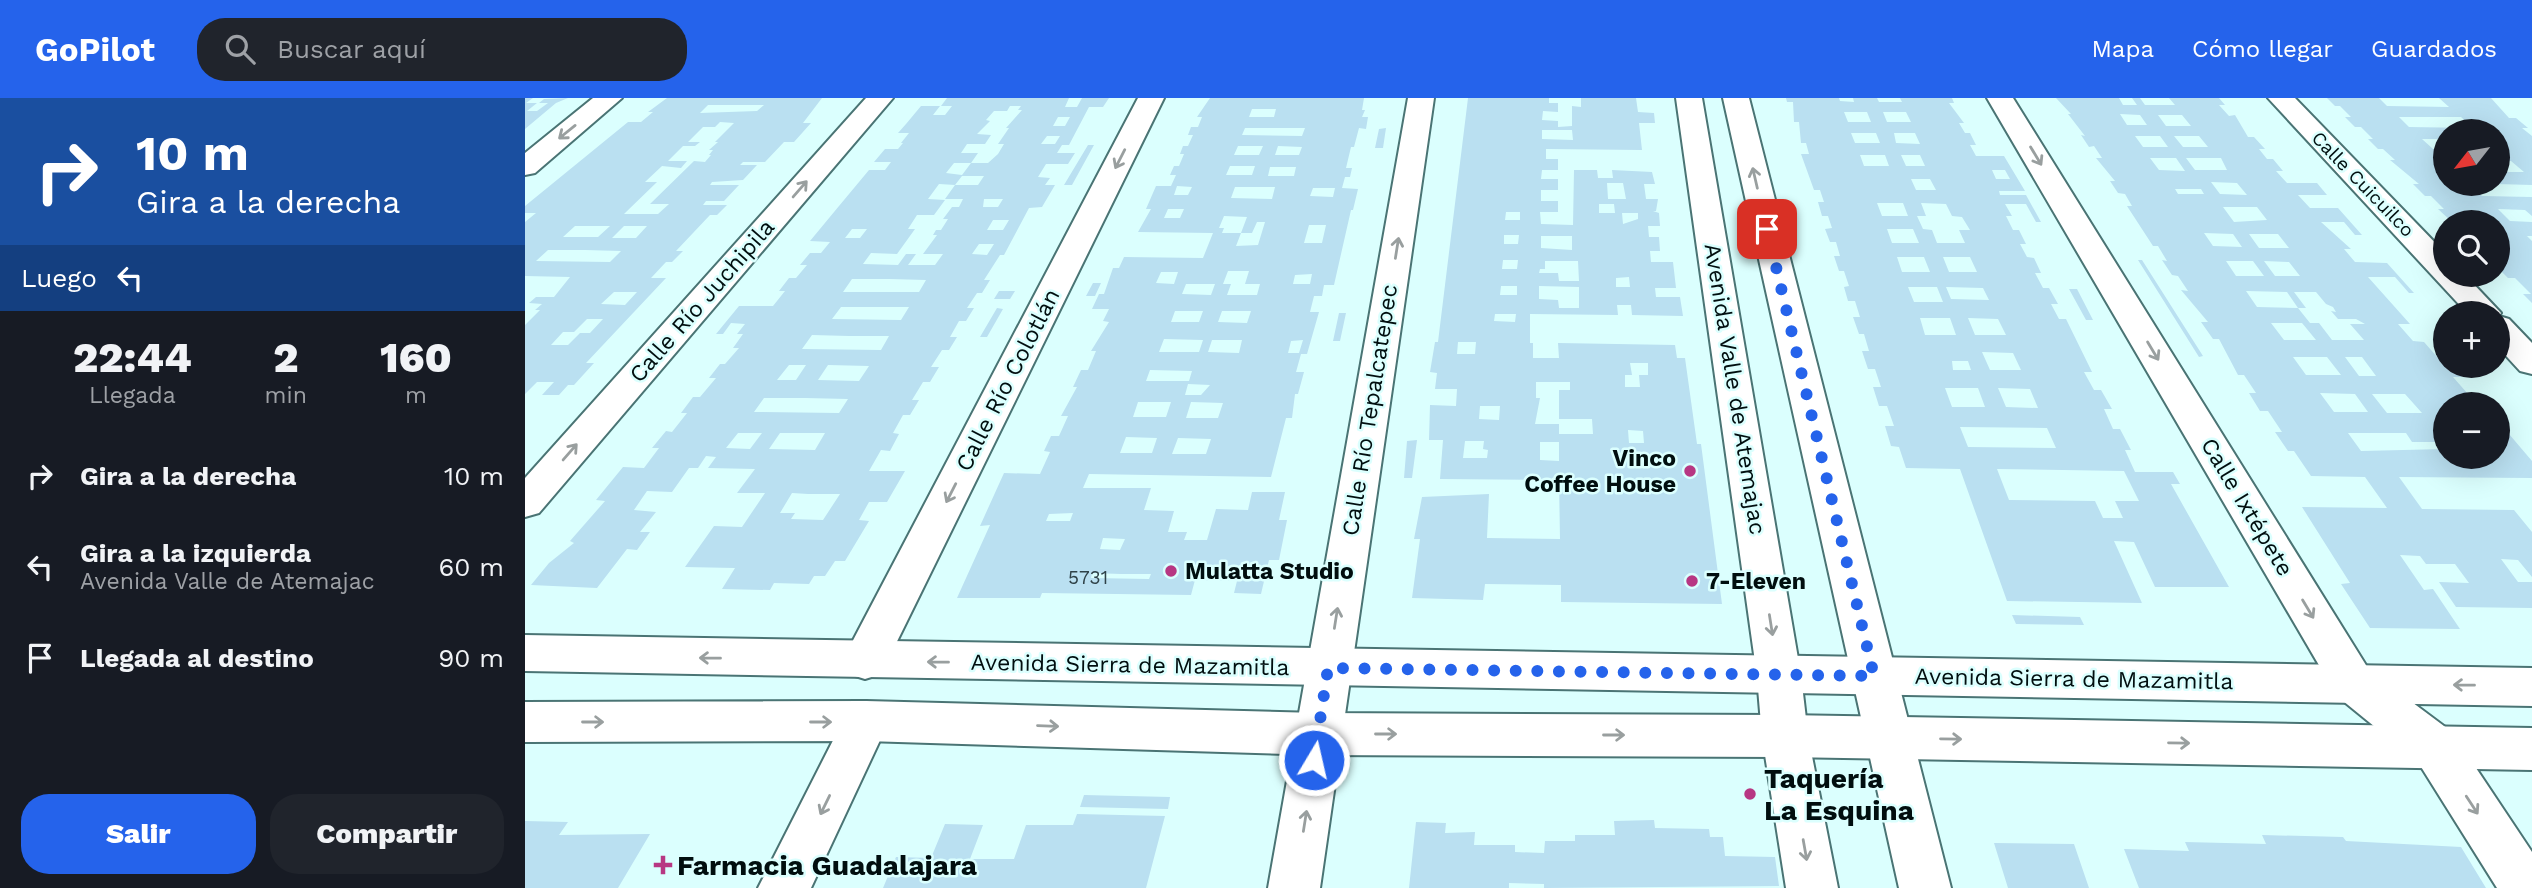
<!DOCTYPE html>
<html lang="es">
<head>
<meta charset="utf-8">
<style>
	:root { --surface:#171b24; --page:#20242c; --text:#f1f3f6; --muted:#9ea1a6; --accent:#2563eb }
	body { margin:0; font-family:"Work Sans",sans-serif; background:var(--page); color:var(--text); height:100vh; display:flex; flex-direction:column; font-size:26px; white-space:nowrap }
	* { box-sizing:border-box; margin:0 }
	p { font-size:23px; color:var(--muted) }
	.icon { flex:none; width:38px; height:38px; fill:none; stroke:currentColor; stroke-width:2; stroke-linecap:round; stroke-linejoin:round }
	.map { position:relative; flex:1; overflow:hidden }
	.drawer { display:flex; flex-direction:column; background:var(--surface); width:525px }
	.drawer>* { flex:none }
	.hud { background:#1a4fa0; color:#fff; overflow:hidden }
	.needle { width:46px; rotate:239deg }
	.buttons { position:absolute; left:1908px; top:21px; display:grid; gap:14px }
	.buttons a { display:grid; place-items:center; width:77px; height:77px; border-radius:50%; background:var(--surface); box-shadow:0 7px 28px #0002; font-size:35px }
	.pin { position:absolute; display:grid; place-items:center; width:60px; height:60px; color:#fff; margin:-30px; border-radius:14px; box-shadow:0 4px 10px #0006 }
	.me { position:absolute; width:77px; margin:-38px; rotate:9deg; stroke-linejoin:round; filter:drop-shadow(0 0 5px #0008) }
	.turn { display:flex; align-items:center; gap:24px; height:147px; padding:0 21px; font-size:32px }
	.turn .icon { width:91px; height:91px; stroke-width:2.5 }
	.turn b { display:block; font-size:49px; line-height:60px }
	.then { display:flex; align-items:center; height:66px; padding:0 21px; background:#0003; gap:14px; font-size:26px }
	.eta { display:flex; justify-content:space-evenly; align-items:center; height:119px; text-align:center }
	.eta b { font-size:42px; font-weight:800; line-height:49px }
	.action { display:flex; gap:14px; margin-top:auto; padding:14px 21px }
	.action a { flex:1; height:80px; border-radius:28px; background:var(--accent); color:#fff; font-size:28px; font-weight:800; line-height:80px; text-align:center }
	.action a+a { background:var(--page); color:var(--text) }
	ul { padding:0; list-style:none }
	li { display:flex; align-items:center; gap:21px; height:91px; padding:0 21px }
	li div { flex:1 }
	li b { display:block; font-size:26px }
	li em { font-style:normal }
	header { display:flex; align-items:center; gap:42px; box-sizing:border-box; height:98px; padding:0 35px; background:var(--accent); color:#fff }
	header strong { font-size:33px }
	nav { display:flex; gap:38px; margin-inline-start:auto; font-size:24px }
	.search { width:490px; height:63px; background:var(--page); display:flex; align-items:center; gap:18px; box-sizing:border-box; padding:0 24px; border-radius:28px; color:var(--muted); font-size:26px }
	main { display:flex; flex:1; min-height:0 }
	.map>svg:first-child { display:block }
</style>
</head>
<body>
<header>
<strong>GoPilot</strong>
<div class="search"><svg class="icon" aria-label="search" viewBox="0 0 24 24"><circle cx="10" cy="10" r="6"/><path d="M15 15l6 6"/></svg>Buscar aquí</div>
<nav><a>Mapa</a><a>Cómo llegar</a><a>Guardados</a></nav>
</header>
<main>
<section class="drawer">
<div class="hud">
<div class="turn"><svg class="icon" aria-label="right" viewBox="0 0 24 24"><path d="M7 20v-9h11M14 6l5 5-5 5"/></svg><div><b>10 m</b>Gira a la derecha</div></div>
<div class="then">Luego<svg class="icon" aria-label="left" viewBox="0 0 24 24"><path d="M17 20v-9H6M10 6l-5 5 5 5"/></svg></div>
</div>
<div class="eta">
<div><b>22:44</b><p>Llegada</p></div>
<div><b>2</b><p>min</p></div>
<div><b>160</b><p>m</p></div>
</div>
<ul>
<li><svg class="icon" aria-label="right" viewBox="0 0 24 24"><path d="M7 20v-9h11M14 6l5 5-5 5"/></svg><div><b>Gira a la derecha</b></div><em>10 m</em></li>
<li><svg class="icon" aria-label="left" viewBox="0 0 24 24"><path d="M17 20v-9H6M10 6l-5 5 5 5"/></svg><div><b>Gira a la izquierda</b><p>Avenida Valle de Atemajac</p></div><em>60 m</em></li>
<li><svg class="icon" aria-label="arrive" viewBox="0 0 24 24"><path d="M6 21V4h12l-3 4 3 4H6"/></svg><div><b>Llegada al destino</b></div><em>90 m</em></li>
</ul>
<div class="action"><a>Salir</a><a>Compartir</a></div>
</section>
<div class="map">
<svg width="2007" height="790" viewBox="0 0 2007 790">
	<rect width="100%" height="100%" fill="#dbfffe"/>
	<path fill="#bae0f1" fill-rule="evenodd" d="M0 0H8L1 5H12L2 13H12L23 5H14L19 1 43 0 31 5 0 31Z
		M142 0H297L278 25H286L269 44H259L240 64H218L215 67H232L218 82 187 84 185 87H214L199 103H181L178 107H202L192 117H185L151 153H158L147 164H141L126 180H141L61 265H69L49 287H43L34 297H17L29 284H12L0 296V227L15 212H10L17 206 4 205 11 199H29L45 179 0 178V124L11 115H0V108L103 24H116L128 14H123ZM183 7H239L232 13 175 15ZM195 24 209 25 190 44H193L184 52H188L184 57H186L180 64 169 63 125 106H144L133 116H99L132 84H120L137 68 156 70 162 63H143L158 48H170L175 44H163L178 29H190ZM50 128H85L73 139H38ZM99 128H122L111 140H87ZM23 152H60L96 153 85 164 11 163ZM89 194H112L100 207 76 206ZM62 221H78L65 235H55L43 247H26L38 234H49Z
		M422 0H544L540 9H552L557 0H584L578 9H564L544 47H537L532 55H550L543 66H521L513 79 525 80 520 87H530L517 109 504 110 479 157H475L459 182H465L457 195H452L442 210H449L441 223H434L425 239H432L424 252H417L406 269H414L405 284H398L387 302H394L385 317H378L368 335 374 336 365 353 356 352 344 373H380L362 404H344L334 422 344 423 320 463H310L300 478H289L284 486 249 485 245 492 197 491 210 470 160 469 189 428 217 429 240 395H212L230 371 183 370 191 359 181 358 173 370H164L147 394 122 393 109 412 131 414 115 434H125L112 452 102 451 72 490 6 487 24 465 49 445 45 443 80 403 71 402 98 369 119 370 134 350H127L141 333 147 334 162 315H156L168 299H175L191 280H184L195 266H200L214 250H208L218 236H212L220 226 206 225 198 236H191L214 208H248L260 193H254L264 180H271L282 167H275L285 155H296L305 144 285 143 314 108 344 72H360L366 64H349L360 51H373L378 45H376L384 35H373L381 26 396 8H415L408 17H420L427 8H416ZM485 8H496L493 12H497L481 30H484L473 46H479L473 56 463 65H446L453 55H436L442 46H460L466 37 452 36 465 23 461 22 469 13H482ZM533 19H545L540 28H528ZM522 38H535L530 46H516ZM429 65H446L437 77 421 75ZM437 78H459L453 87H430ZM414 86 430 87 420 101H438L434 109H427L418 121H423L416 132H411L408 137H412L398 156H418L410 167H383L391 156H381L373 167 338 166 346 155 372 156 390 131H383L392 117H409L420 102 403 101ZM459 101H478L473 109H458ZM468 122H484L478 132H462ZM327 131H342L335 140H320ZM454 146H469L462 157 447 156ZM327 181H364L401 182 394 194H318ZM316 209H384L376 222 307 221ZM287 237 324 238H364L356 252 277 251ZM264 267H281L271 282H252ZM303 267 344 268 334 283 293 282ZM239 300H280L323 301 314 315 229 314ZM213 335H237L225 351 201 350ZM255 335H300L290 352 244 351ZM267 395 283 396H315L298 422 266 421 270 415H255Z
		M685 0H839L837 12H840L837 19H843L841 31 834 30 829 49H826L821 70H827L825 79H820L817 90 833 91 828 112H826L809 187H799L797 198H789L785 214H794L782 256H776L771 274H779L773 296H770L767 320H761L746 379 564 376 558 390H626L619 412 649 413 643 434H662L659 442H682L691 411 723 412 727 394H760L754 422H762L754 462H744L736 496 709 495 712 483 670 482 666 497 517 495 515 500H432L465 427 455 428 479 375 515 376 525 354 519 353 526 338H534L543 318H536L552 289H548L556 272H563L571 253H566L584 224 578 223 584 211H567L574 196H579L588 170H594L599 159 678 160 688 135 613 134 626 111H621L631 88H646L651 77H645L649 68H654L659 56H655L658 48H663L668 37H663L666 29H673L677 19H672ZM727 11H751L749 19H724ZM720 30H780L777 38 717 37ZM713 48H738L734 57H709ZM753 48 777 49 774 57H750ZM705 68H730L727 77H701ZM745 69H771L769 78H743ZM652 88 667 89 663 97H649ZM710 89H750L747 101 706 100ZM788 90H810L808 99 785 98ZM643 111H659L655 120H639ZM699 118 722 119 716 135H727L732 124H740L733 147 711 148 716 135H697L699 130H694ZM784 127H801L797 145H779ZM703 173H724L720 186H735L732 197H702L706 186H698ZM636 174H653L649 186 631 185ZM787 176 785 186H768L770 177ZM661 186H690L686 197 657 196ZM650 213H678L674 224H646ZM697 213H726L722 225 693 224ZM639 241 678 242 674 254H634ZM687 242H717L714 255 683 254ZM778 242 774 255H763L766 243ZM625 272 667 273 664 283H621ZM663 286 685 287 676 297H660ZM613 304H646L641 319H608ZM666 304 698 305 693 320H661ZM601 339 632 340 627 355H595ZM653 340 686 341 681 356H647ZM548 415 545 423H521L524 416ZM578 440 600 441 595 452 575 451ZM567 475 596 476H626L624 481 566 480Z
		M943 0H1024V5H1033V14L1018 13 1017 22 1033 23V29L1047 28V8L1056 9V0H1111L1113 14 1129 15 1130 25H1114L1117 52 1021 51V61H1033V72H1017L1016 81H1033V92H1016V103H1033V114H1015L1016 126 1048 127 1049 72H1072L1073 80H1088L1087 72 1127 74 1130 86H1119L1121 101H1133L1131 113H1128L1134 115 1135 128H1123L1124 139H1134L1135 153H1125L1126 164H1148L1151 190H1130L1131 199H1155L1158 218 1107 217 1106 207H1092L1093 217 1005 216V245H1008V260H1034L1033 245 1150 247 1152 260H1160L1172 346H1176L1197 506 1036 504V487L960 486 958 502 887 500 895 441H889L897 399 964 396 962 440 1035 441 1034 382 915 381 918 342H904L905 307 931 308 932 291H910L912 275 905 274 910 244H913ZM1017 32H1047L1048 42 1017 41ZM1082 85H1098L1101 101H1083ZM1074 106H1089L1090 115H1074ZM981 114H995V122H980ZM1097 115H1113V121L1098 126ZM979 137H994L993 146H979ZM1016 138H1047V152L1016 150ZM978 162H993L992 171H977ZM1020 163H1053L1054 183H1034L1033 175H1014L1015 171H1020ZM1104 179 1105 189H1091V180ZM976 188H992V197H975ZM1014 188 1054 189V210H1034L1033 202 1014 201ZM970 216H991L990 224 969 223ZM933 244H951L950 256H932ZM1105 265H1123V277H1114L1115 289H1100V277H1107ZM1011 284H1045V292H1034V321H1067L1068 336H1034V326H1010L1015 300H1011ZM955 308H975L974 322 954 321ZM1103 332 1118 333 1119 345H1104ZM940 343H959L958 351 963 352 962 360H938ZM1015 344H1034V363L1015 362Z
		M1261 0H1314L1315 3 1329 4 1328 0H1352L1354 4H1377L1375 0H1427L1429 5H1424L1439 25H1434L1440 35H1445L1451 47H1445L1451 58H1479L1500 93H1474L1475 97H1501L1516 124H1511L1501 106H1480L1487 118H1481L1488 132H1494L1501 146H1495L1502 159 1509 160 1516 175H1510L1518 190H1524L1533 206H1526L1534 221H1541L1567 274H1559L1569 292H1576L1587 311H1579L1588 331H1595L1606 352H1600L1610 374H1648L1655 386H1646L1704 489H1630L1609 444 1589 443 1617 505 1482 503 1435 371 1381 370 1374 349 1366 348 1360 328H1369L1362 308H1354L1348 289H1356L1350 271H1343L1337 253H1344L1339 236H1334L1328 219H1335L1330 203H1323L1319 189 1324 188 1319 173H1314L1309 158H1315L1311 144H1305L1300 131 1307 130 1303 118H1297L1293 104H1299L1295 92H1289L1276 56H1284L1281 45H1276L1274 24H1269L1268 4H1262ZM1319 14H1342L1346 24H1323ZM1358 14H1381L1386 24H1362ZM1326 35H1351L1355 45H1330ZM1369 35H1390L1395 46 1371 45ZM1335 57H1360L1364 68H1339ZM1376 57H1395L1400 68H1381ZM1467 72H1480L1485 81H1471ZM1386 81H1405L1411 92H1391ZM1352 105H1378L1383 118H1357ZM1396 105 1421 106 1427 118 1437 119 1445 132H1434L1440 145H1412L1407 132 1398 131 1392 118H1401ZM1362 131H1388L1394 145H1367ZM1372 159H1399L1405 174H1377ZM1418 159H1445L1452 174H1424ZM1383 189H1412L1418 204H1389ZM1421 189 1458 190 1464 202 1426 201ZM1395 220H1425L1431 237H1400ZM1443 220 1473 221 1481 237H1450ZM1457 254 1488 255 1496 272H1465ZM1427 263H1443L1446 272H1428ZM1420 290H1453L1460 309H1427ZM1473 290 1505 291 1513 310 1481 309ZM1435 329 1522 330 1531 350 1443 349ZM1472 371 1599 373 1614 403H1590L1598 420H1578L1570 403 1484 402Z
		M1531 0H1594L1598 7H1612L1607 0H1615L1620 7H1650L1644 0H1694L1700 7H1694L1704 18 1710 17 1723 39H1729L1740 51H1734L1742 61H1748L1758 73H1751L1762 85H1792L1802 97H1773L1785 110H1813L1837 137H1830L1819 124H1796L1826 151H1819L1830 164 1862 165 1889 195H1884L1870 179H1843L1885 226H1873L1888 243 1899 244 1913 260H1920V268H1927L1937 279H1928L1943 296H1953L1961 306H1920V344H1887L1881 335H1823L1836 353 1920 351V359H1972V330L1977 336H1984L2007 363V380L1874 379 1897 411 1989 412 2007 434V479L1993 462 1976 461 1993 484H2007V510L1931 509 1914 484 1944 485 1930 466H1901L1895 458 1875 457 1899 492 1908 491 1935 531 1845 530 1816 486 1825 485 1777 409 1862 410 1840 379 1786 378 1769 353H1763L1750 334H1757L1743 313H1735L1724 295H1731L1719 277H1713L1694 241H1688L1676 224H1683L1656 192 1663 193 1653 178 1647 177 1637 162 1642 163 1633 148H1628L1602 108H1607L1600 96 1593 95 1585 83H1590L1571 60H1577L1569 48 1564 49 1556 37 1560 38 1543 16H1546ZM1595 16 1615 17 1622 27H1602ZM1633 17H1657L1666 28H1641ZM1610 38H1635L1643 49H1618ZM1649 38H1674L1683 49H1658ZM1625 60H1651L1660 73 1634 72ZM1661 60H1696L1702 72H1670ZM1686 84 1712 85 1722 97 1695 96ZM1650 91H1676L1679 96H1653ZM1698 109H1732L1742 122 1709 124ZM1679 135 1708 136 1717 149 1688 148ZM1724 136H1753L1764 150H1734ZM1701 163H1728L1739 178H1711ZM1739 163 1764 164 1775 178H1750ZM1721 193 1762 194 1773 210H1781L1769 194H1791L1801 206 1808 209 1811 214 1806 213 1813 221H1831L1840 226H1825L1839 242H1807L1794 225H1785L1773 210 1732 209ZM1746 225H1777L1791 242H1759ZM1768 259H1802L1816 277H1781ZM1820 259H1837L1851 278H1834ZM1795 295 1830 296 1843 314H1809ZM1847 296H1880L1897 315H1862Z
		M1802 0H1854L1862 8 1924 9 1914 0H1966L1984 20H1991L2003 30H1997L2007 38V87L1972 86V74H1999L1986 63H1972V52H1975L1972 33H1920V41H1897L1908 51H1920V86H1943L1957 98 2007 99V118L2000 112 1973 111 1985 123 2007 124V138H2002L2007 143V205L1998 196H2006L1990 180H1983L1972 169V124H1927L1913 111H1919L1906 98H1900L1888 86H1894L1865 62H1870L1858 51H1853L1843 41H1848L1836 29H1830L1820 19H1826L1815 8H1810ZM1874 19H1936L1948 30 1884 29Z
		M861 30 858 50H850L854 31Z
		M563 47H569L547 87H539Z
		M1613 162H1617L1678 258 1674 259Z
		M568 185H576L570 198H561Z
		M1544 191H1552L1568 222H1561Z
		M474 193H490L485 201H469Z
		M472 210 478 211 462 239H455Z
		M814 215H821L815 243H808Z
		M892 342 887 380H879L882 343Z
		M1487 517 1555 519 1559 527 1491 526Z
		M559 697 645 699 643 711 555 709Z
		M552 716 640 718 621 790H358L371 759 406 760 420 726 458 727 445 761H489L501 727H548Z
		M1129 722 1130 730 1184 731 1185 739H1198L1200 758 1250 759 1254 788 1019 790V786L984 785V790H884L891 724 921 725 920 735 950 734 949 747H990V754L1019 755 1020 743H1050V737H1090L1089 723Z
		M0 723 43 724 34 737 125 736 93 790H0Z
		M1737 737 1818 739 1821 743 1936 749 1961 790H1614L1599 751 1664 753 1660 744 1741 746Z
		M1469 745 1549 746 1564 790H1483Z"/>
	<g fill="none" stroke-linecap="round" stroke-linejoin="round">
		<defs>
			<path id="minor" d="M68 0H97L10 75 0 77V55Z
				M341 0H368L14 415 0 419V380Z
				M613 0H639L356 576 340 581 324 576 318 563 324 550Z
				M883 0H909L795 790H743Z
				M1151 0H1177L1276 578 1283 638 1313 790H1261L1237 638 1232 578Z
				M1198 0H1224L1426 790H1374Z
				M1462 0H1488L1844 572 1927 634 2007 754V790H1972L1893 664 1812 598Z
				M1743 0H1770L1920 155V177H1940L1976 215 1974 218 1984 221 2007 245V276L1995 273 1972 248V215H1942Z
				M341 603 357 609 364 623 286 790H233L325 609Z"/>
			<path id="tertiary" d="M0 537 2007 570V608L0 573Z
				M341 603 793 615 1260 617 2007 630V672L1260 659 793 657 341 643 0 644V604Z"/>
		</defs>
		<use href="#minor" stroke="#4a7474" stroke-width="4"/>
		<use href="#tertiary" stroke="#4a7474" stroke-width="4"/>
		<use href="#minor" fill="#fff" fill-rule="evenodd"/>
		<use href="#tertiary" fill="#fff" fill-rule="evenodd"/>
	</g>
	<defs><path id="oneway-shaft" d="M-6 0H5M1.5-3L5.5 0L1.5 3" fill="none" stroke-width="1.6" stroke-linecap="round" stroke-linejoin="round" transform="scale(1.75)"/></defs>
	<g stroke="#999f9f">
		<use href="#oneway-shaft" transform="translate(42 34) rotate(141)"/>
		<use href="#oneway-shaft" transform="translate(1511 58) rotate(59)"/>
		<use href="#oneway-shaft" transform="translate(595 61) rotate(117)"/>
		<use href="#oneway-shaft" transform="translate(1230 80) rotate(-103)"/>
		<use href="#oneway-shaft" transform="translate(275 91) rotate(-49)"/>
		<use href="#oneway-shaft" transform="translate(872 150) rotate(-81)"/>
		<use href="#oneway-shaft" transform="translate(1628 253) rotate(59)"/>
		<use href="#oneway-shaft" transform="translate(45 354) rotate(-49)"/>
		<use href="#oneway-shaft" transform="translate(426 395) rotate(117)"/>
		<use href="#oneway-shaft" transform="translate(1783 511) rotate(59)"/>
		<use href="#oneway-shaft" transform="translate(811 520) rotate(-81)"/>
		<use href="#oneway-shaft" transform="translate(1246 527) rotate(81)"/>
		<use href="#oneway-shaft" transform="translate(185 560) rotate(-179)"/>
		<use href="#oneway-shaft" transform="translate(413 564) rotate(-179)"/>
		<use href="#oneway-shaft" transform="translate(1939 587) rotate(-179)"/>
		<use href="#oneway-shaft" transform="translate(68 624)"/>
		<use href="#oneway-shaft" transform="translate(296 624)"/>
		<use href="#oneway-shaft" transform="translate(523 628) rotate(2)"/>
		<use href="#oneway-shaft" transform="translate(861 636)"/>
		<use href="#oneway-shaft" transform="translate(1089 637)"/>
		<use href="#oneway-shaft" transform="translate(1426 641) rotate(1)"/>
		<use href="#oneway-shaft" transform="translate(1654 645) rotate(1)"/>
		<use href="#oneway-shaft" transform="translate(300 707) rotate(116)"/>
		<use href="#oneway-shaft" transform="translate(1947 707) rotate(57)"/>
		<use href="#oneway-shaft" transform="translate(780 723) rotate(-81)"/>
		<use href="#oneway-shaft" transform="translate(1280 752) rotate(80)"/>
	</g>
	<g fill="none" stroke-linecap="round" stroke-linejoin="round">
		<path stroke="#2563eb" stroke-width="12" stroke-dasharray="0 21.6" d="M789 662 803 570 1349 578 1242 131"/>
	</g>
	<g fill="#b73783" stroke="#dbfffe" stroke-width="2.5">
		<circle cx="1165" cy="373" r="7"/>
		<circle cx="646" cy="473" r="7"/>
		<circle cx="1167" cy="483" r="7"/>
		<circle cx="1225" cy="696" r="7"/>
		<path d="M134.5 756.5h7v7h7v7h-7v7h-7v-7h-7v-7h7z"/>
	</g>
	<g text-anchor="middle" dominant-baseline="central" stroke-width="5" stroke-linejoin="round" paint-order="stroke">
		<g font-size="19" fill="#010e0f" stroke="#dbfffe">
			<text transform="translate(1838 86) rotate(46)">Calle Cuicuilco</text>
		</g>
		<g font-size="19" fill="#2f4248">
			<text x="563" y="479">5731</text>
		</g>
		<g font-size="23" fill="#010e0f" stroke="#dbfffe">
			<text transform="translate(177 203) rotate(-49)">Calle Río Juchipila</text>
			<text transform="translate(483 282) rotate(-63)">Calle Río Colotlán</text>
			<text transform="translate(1210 291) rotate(81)">Avenida Valle de Atemajac</text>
			<text transform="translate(845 312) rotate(-81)">Calle Río Tepalcatepec</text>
			<text transform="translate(1722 409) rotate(59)">Calle Ixtépete</text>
			<text transform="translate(605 567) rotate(1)">Avenida Sierra de Mazamitla</text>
			<text transform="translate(1549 581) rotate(1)">Avenida Sierra de Mazamitla</text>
		</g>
		<g font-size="23" font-weight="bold" fill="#010e0f" stroke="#dbfffe" text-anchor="start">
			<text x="1151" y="360" text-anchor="end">Vinco<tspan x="1151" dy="26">Coffee House</tspan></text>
			<text x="660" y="473">Mulatta Studio</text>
			<text x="1181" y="483">7-Eleven</text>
		</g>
		<g font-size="28" font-weight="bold" fill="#010e0f" stroke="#dbfffe" text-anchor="start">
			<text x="1239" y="680">Taquería<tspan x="1239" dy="32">La Esquina</tspan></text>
			<text x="152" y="767">Farmacia Guadalajara</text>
		</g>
	</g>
</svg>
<div class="buttons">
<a><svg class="needle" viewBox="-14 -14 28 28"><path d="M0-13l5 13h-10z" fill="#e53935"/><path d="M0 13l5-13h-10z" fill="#9ea1a6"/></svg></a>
<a><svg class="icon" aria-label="search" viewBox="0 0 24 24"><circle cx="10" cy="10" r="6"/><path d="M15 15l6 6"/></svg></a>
<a>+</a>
<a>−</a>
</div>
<div class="pin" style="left:1242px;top:131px;background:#d93025"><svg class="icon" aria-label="arrive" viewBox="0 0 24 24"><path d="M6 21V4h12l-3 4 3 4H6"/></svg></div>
<svg class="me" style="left:789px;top:662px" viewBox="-20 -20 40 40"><circle r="17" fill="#2563eb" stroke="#fff" stroke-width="3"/><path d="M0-11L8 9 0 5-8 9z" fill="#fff"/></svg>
</div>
</main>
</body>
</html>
